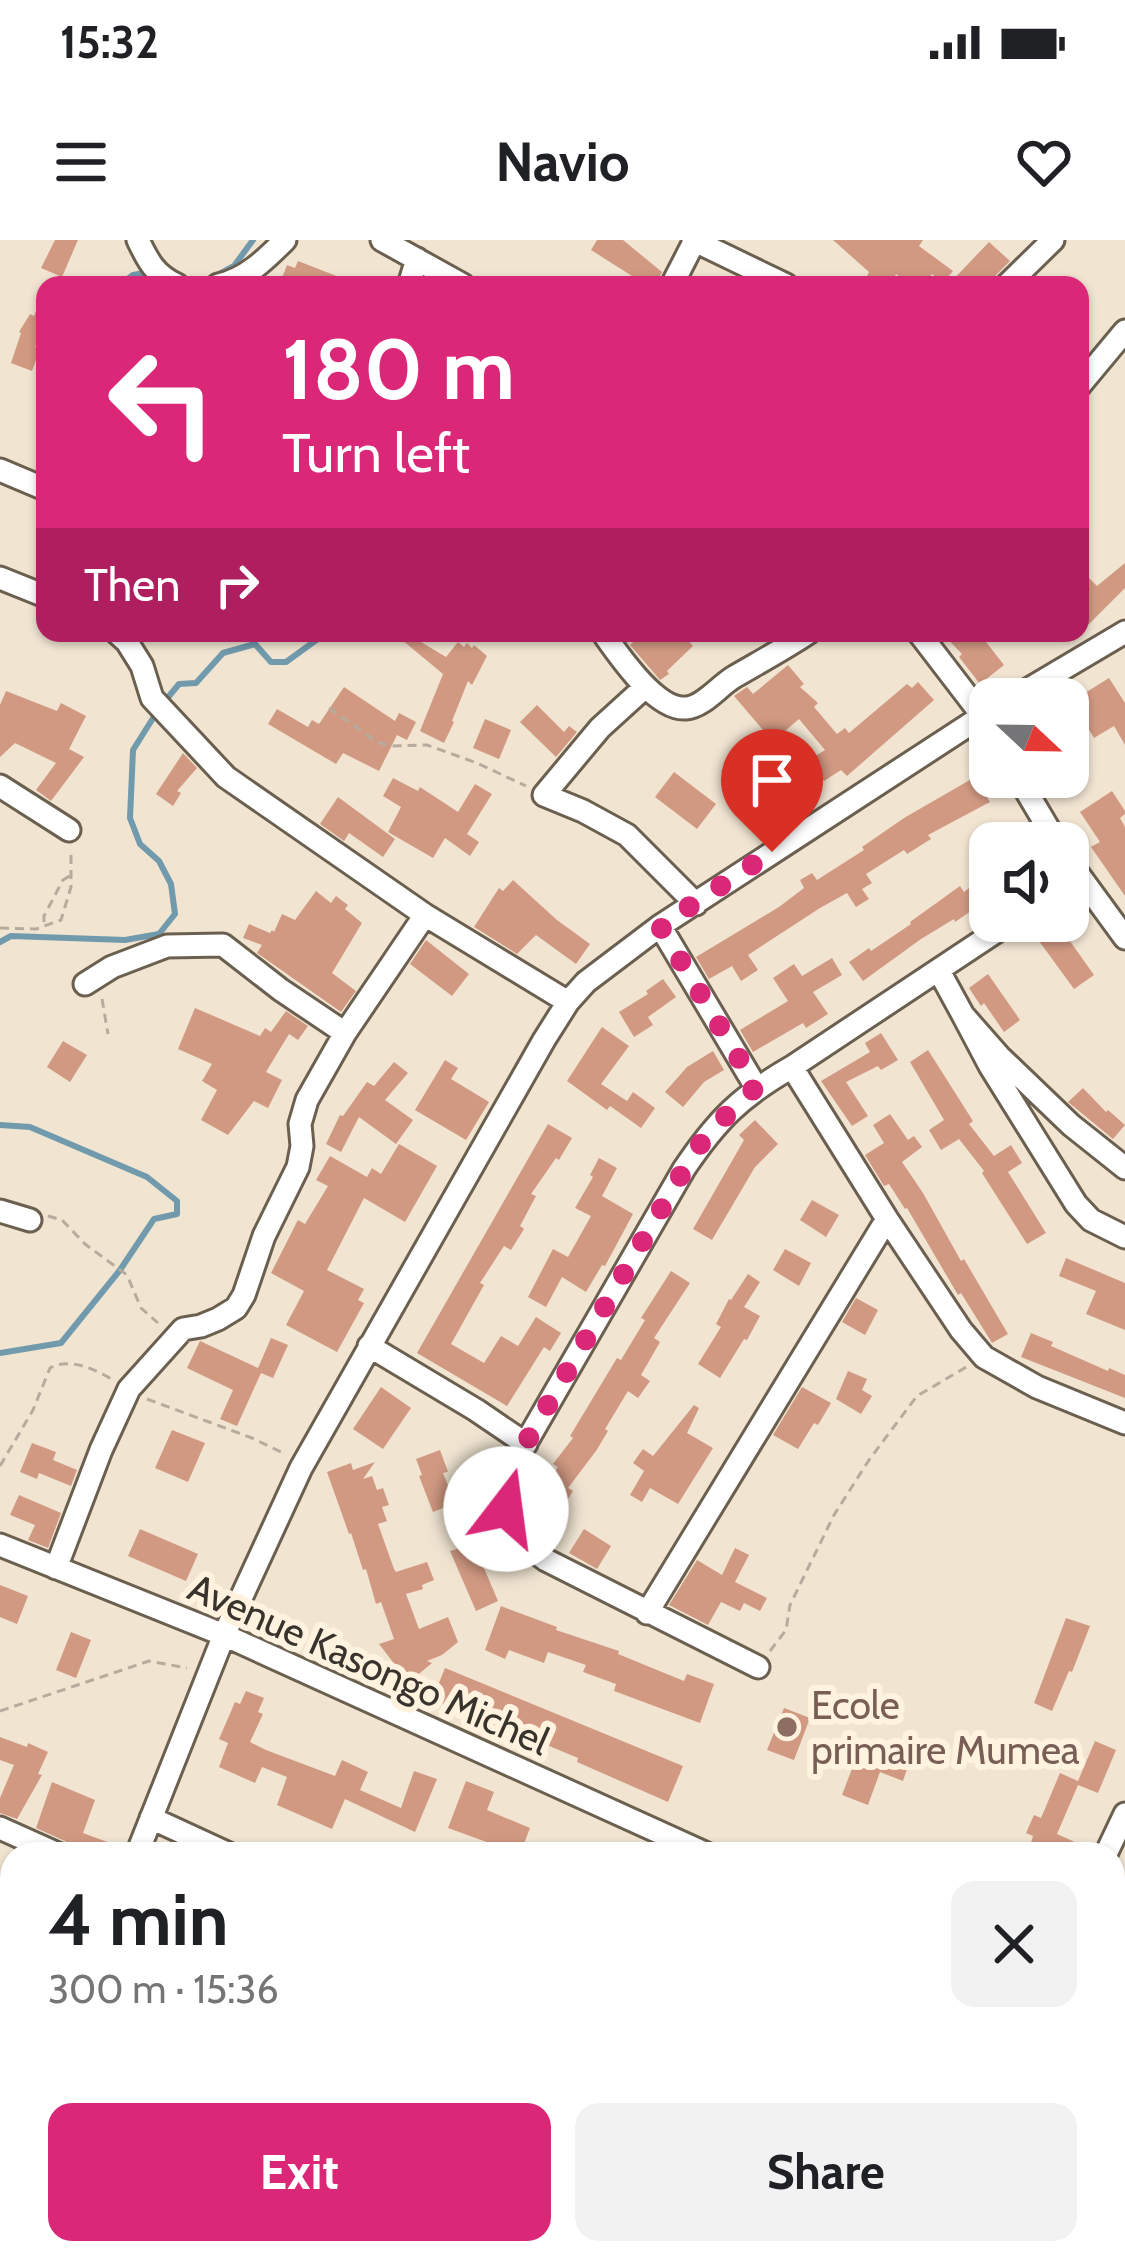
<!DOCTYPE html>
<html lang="en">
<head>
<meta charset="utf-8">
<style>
	:root { --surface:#fff; --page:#f2f2f2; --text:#202124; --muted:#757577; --accent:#db2777 }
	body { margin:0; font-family:Cabin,sans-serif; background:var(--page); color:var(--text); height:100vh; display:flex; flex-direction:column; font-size:45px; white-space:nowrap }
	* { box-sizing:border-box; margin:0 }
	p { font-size:39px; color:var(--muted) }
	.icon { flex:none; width:66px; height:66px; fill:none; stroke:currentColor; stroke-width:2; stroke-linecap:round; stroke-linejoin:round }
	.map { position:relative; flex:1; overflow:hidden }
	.sheet { position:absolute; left:0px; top:1602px; width:1125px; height:423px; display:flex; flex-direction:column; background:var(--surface); border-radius:36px 36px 0 0; box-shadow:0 3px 9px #0004 }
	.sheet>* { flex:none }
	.guide { position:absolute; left:36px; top:36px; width:1053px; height:366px; border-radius:24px; box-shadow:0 3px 9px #0004; background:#db2777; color:#fff; overflow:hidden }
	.needle { width:78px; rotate:112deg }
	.tools { position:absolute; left:969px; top:438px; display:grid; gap:24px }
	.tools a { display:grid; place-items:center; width:120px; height:120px; border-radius:24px; background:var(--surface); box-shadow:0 3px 9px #0004; font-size:60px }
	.pin { position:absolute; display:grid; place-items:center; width:102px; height:102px; color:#fff; margin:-123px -51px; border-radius:50% 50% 50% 0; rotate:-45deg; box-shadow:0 0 12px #0007 }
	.pin .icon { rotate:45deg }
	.me { position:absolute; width:132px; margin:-66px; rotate:15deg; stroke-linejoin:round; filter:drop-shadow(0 0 9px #0008) }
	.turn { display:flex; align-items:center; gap:42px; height:252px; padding:0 48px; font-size:54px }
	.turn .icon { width:156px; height:156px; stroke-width:2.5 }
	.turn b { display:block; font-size:84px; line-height:102px }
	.then { display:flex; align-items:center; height:114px; padding:0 48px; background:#0003; gap:24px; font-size:45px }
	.round { display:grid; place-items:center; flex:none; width:126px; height:126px; border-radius:24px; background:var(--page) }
	.overview { display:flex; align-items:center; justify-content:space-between; height:204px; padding:0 48px }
	h1 { font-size:72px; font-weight:700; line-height:90px }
	.primary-button { display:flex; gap:24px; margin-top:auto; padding:24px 48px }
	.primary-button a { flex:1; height:138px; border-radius:24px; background:var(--accent); color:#fff; font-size:48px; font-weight:700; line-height:138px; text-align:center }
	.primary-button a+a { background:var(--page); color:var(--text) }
	.status { display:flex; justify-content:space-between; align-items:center; height:84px; padding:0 60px; background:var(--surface); direction:ltr }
	.status svg { height:33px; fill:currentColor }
	header { display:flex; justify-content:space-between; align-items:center; height:156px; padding:0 48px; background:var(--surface); font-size:54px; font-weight:700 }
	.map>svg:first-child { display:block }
</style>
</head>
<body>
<div class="status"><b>15:32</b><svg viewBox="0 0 49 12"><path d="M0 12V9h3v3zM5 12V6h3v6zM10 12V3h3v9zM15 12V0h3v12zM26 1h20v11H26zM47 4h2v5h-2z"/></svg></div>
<header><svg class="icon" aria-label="menu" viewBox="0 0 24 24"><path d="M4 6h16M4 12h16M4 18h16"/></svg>Navio<svg class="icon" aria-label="heart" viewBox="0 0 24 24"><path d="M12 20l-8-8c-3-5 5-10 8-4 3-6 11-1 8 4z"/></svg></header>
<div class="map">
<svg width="1125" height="2024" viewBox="0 0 1125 2024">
	<rect width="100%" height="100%" fill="#f1e5d2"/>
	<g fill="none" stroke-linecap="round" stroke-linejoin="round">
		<path stroke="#719aac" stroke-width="6" d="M120 45 133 35 150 32
			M199 45 234 26 253 0
			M0 702 11 696 125 700 159 694 175 674 171 644 159 621 140 604 130 578 133 510 160 467 179 444 196 443 223 413 255 404 271 422H286L326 393
			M0 885 30 887 147 937 177 961V974L154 979 120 1030 61 1103 0 1113
			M0 1693 12 1697
			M460 2013 462 2024"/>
	</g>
	<path fill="#d19982" d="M55 0H78L62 37 41 28Z
		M597 0H623L662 32 661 34 653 45H640L631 38 632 36 591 10Z
		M833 0H923L919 6 953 31 943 43 932 34 924 45H911L896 34 891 45H863L869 32Z
		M989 2 1010 21 996 35 992 45 986 39 980 45H948Z
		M298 21 357 44V45H300L282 38 287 25 295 28Z
		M45 49V91L35 107 40 109 32 131 11 123 21 93 19 92 30 74 34 76Z
		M1125 323V348L1080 393V329L1097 346Z
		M398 393H406L446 417 458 402 464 407 467 403 472 408 474 405 487 416 472 445 468 441 452 481 454 482 444 503 420 491 443 434 396 395Z
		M643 393H681L693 406 667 431 669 434 660 440 630 405Z
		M942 393H979L1004 425 980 444 959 417 962 414Z
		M788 425 804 444 800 447 818 463 814 467 837 494 845 488 849 493 907 444 912 448 918 442 934 460 847 536 841 530 824 541 809 520 825 510 799 479 764 509 778 524 759 542 735 517 763 490 734 456 747 447 753 454Z
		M1109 438 1125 463V505L1114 486 1094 498 1072 461Z
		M344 447 395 481 399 473 416 482 407 500 397 495 379 531 343 513 336 524 268 484 277 469 308 487 312 480 319 484Z
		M6 451 57 471 61 463 86 476 69 509 84 517 51 561 36 550 56 523 15 503 0 517V465Z
		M537 465 564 492 569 486 577 492 556 517 520 482Z
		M485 479 511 490 499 519 473 508Z
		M183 513 197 528 177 551 181 553 173 566 156 554Z
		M674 532 716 564 697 589 655 557Z
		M975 537 990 562 928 595 931 599 907 614 904 610 866 634 872 643 862 649 869 659 856 667 847 653 820 668 748 715 758 730 741 741 732 726 709 739 696 717 779 667 804 648 800 640 812 633 817 640 864 610 862 607 904 578Z
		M393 538 418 551 420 547 458 572 475 544 492 554 467 594 479 602 470 616 445 598 433 618 388 592 401 567 383 556Z
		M1112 551 1125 571V574L1120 578 1125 587V656L1091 607 1100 602 1080 572Z
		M338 557 395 599 383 617 349 593 344 601 320 584Z
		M990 632V658L955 682 954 679 921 699 863 741 849 722 869 708 871 711 911 684 910 682 960 646 964 652Z
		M513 640 557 680 590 704 576 724 536 695 517 714 474 687 499 648 503 651Z
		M316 651 331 663 336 656 348 665 345 669 362 683 332 733 356 751 341 772 257 713 262 705 243 698 249 684 270 693 272 690 274 692 282 674 295 680Z
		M1060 687 1094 735 1074 749 1039 701Z
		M426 700 469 734 452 756 410 724Z
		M832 718 842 735 813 752 828 774 806 788 803 783 753 812 740 790 788 761 773 738 794 724 802 736Z
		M988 734 1020 780 1004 792 984 763 981 766 969 748Z
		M663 739 676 757 648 777 653 785 634 797 619 772 648 754 646 751Z
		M195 768 260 796 265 788 271 792 286 771 308 786 298 800 289 794 266 832 282 840 268 868 254 861 228 895 201 880 217 850 202 841 212 824 178 809Z
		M602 787 629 806 601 844 627 861 633 852 655 868 641 888 610 866 607 870 596 862 567 841Z
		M881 793 898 820 881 830 878 826 846 842 868 876 852 886 821 841 870 812 865 803Z
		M63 801 87 815 70 842 47 827Z
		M928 810 973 881 969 884 994 916 1011 905 1022 923 1008 932 1046 993 1027 1004 982 933 984 931 959 899 941 910 929 890 944 880 910 822Z
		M713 811 724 830 704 842 683 867 665 852 687 827Z
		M445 820 458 828 451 839 489 862 466 900 415 870Z
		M394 822 408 833 385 860 413 880 396 904 359 877 341 912 326 904 340 875 343 876 367 842 374 846Z
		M1083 848 1106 872 1108 870 1125 885 1113 899 1068 862Z
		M890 874 908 900 914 896 922 907 902 922 923 953 961 1021 964 1019 1008 1094 992 1103 961 1053 958 1055 907 968 905 969 889 944 884 946 865 915 884 903 873 885Z
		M755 880 778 904 755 927 712 1000 693 989 744 900 739 895Z
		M548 884 572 898 559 920 556 918 531 954 536 956 520 986 524 989 511 1010 504 1006 480 1043 484 1045 451 1104 484 1123 501 1096 518 1106 536 1077 561 1093 550 1111 544 1107 507 1166 417 1113Z
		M399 904 437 926 405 982 364 958 327 1030 364 1049 358 1060 364 1063 337 1112 286 1085 304 1051 271 1033 298 980 305 984 328 946 316 940 330 916 367 937 372 928 381 934Z
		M599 918 617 928 602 956 633 974 605 1026 602 1025 586 1052 562 1037 546 1067 528 1057 553 1009 568 1017 591 976 575 968 593 937 590 935Z
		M812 960 839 975 826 997 800 980Z
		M785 1009 811 1023 799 1046 773 1030Z
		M1066 1018 1125 1043V1090L1086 1074 1096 1051 1059 1036Z
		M671 1031 690 1043 654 1098 660 1102 641 1135 650 1141 638 1158 628 1151 605 1189 608 1191 596 1211 568 1248 573 1251 561 1270 539 1256 558 1227 553 1224 573 1198 570 1196 617 1118 621 1120 645 1080 641 1078Z
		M748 1034 760 1042 744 1067 760 1076 747 1100 744 1099 720 1138 698 1124 721 1087 716 1084 729 1059 731 1060Z
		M856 1058 878 1070 865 1095 842 1082Z
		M1031 1093 1053 1102 1051 1106 1108 1131 1109 1128 1125 1135V1158L1021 1117Z
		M271 1098 288 1105 273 1138 261 1133 237 1186 220 1179 233 1150 187 1128 200 1101 258 1128Z
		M848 1131 867 1139 862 1150 872 1156 861 1174 836 1159Z
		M381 1147 411 1168 383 1209 353 1189Z
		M802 1147 831 1163 818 1185 814 1183 798 1209 773 1195Z
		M694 1165 699 1168 687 1193 713 1208 678 1264 650 1248 642 1262 630 1255 644 1231 633 1223 643 1209 653 1216Z
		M172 1190 205 1203 188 1242 155 1228Z
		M32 1203 56 1212 53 1220 77 1230 71 1246 39 1233 37 1239 20 1232Z
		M440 1210 448 1232 443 1233 455 1263 433 1272 419 1236 422 1235 416 1219Z
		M375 1222 363 1239 372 1236 377 1250 383 1248 389 1265 382 1267 387 1281 378 1284 394 1329 396 1332 427 1322 434 1340 422 1345 423 1349 406 1354 419 1389 448 1377 458 1402 442 1415 427 1421 432 1423 395 1454 382 1440 396 1426 379 1404 394 1399 381 1362 376 1364 366 1329 363 1330 351 1293 349 1294 327 1232 351 1223 353 1230Z
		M19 1255 61 1273 48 1308 28 1300 35 1285 10 1275Z
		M140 1289 198 1314 186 1341 128 1316Z
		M584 1289 611 1306 597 1329 569 1313Z
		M493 1302 501 1321 484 1328 498 1361 476 1371 450 1311 472 1304 474 1310Z
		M735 1308 749 1315 735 1342 767 1358 760 1371 744 1363 740 1371 721 1362 708 1385 669 1365 697 1320 722 1335Z
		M0 1345 28 1356 17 1384 0 1377Z
		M501 1366 557 1387 556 1390 619 1411 618 1414 684 1441 687 1434 714 1444 700 1483 614 1451 616 1444 583 1432 586 1425 548 1412 544 1423 509 1410 505 1419 485 1410Z
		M1066 1378 1090 1386 1072 1432 1069 1431 1052 1471 1034 1463Z
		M71 1392 91 1400 76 1438 56 1430Z
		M445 1428 683 1526 668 1562 577 1522 578 1518 542 1503 432 1460Z
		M246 1451 264 1458 258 1472 263 1474 250 1502 266 1510 335 1536 342 1520 368 1532 360 1550 401 1568 414 1531 437 1539 415 1592 345 1559 332 1589 277 1565 287 1537 262 1527 255 1543 219 1527 228 1503 219 1499 235 1462 240 1464Z
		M784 1468 810 1478 794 1520 767 1510Z
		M0 1497 27 1507 28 1503 48 1512 38 1534 42 1535 17 1579 0 1573V1558L14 1525 0 1520Z
		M844 1497 868 1506 870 1501 888 1508 886 1514 909 1523 903 1541 880 1532 868 1565 842 1555 853 1526 835 1520Z
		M1095 1501 1116 1510 1098 1553 1078 1545 1057 1594 1077 1603 1072 1614H1042L1029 1609 1033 1596 1026 1593 1034 1575 1041 1578 1060 1533 1078 1541Z
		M466 1541 494 1552 487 1570 530 1588 520 1614 448 1588Z
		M52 1542 95 1560 83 1593 110 1603 106 1614H73L65 1601 36 1588Z"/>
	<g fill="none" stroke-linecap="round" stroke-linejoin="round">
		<defs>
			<path id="street" d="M138 0C148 21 155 35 177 45
				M382 0 463 45
				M693 0 786 45
				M218 45C245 40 266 19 285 0
				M409 45 417 19
				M672 45 695 0
				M1007 45 1053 0
				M1080 145 1125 91
				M0 230 45 249
				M0 338 45 356
				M117 393 127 402 142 426 152 458 226 537 425 675 568 762
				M603 393C618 414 656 471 686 468 703 467 719 446 734 437 758 423 784 409 808 393
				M919 393 988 483
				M644 448 600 488 544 555 583 571 627 595 696 664
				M1012 459 1125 392
				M1018 537 1057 603
				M0 546 69 590
				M1068 620 1125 698
				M660 686 756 847
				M939 731 963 775 999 816 1071 885 1125 928
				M85 744 112 727 167 706 223 705 281 750 345 793
				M963 775 990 826 1076 964 1091 980 1125 997
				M792 827 887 979 961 1090 984 1117 1037 1147 1125 1183
				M0 971 30 980
				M369 1106 476 1170 526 1204
				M0 1305 224 1395 707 1614
				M56 1328 101 1210 129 1149 183 1089 201 1086 218 1079 236 1068 244 1055 264 996 298 927 302 906 300 884 307 860 345 793 425 675
				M647 1373 887 979
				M758 1427 546 1320 526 1305 506 1269 516 1220 684 929C717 880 741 856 792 827L1012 681
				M151 1578 229 1614
				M0 1588 58 1614
				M137 1614 224 1395 301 1228 544 800 568 762 586 742 660 686 990 471
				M1106 1614 1125 1574
				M1113 1764 1125 1769
				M0 1892 12 1896
				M1113 1893 1125 1859
				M303 2013 338 2024
				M786 2013 812 2024
				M0 2017 3 1973 12 1924
				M601 2024V2013
				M1062 2024 1066 2013"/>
		</defs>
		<use href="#street" stroke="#6b6050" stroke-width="27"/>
		<path stroke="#b6ac9d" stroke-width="3" stroke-dasharray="9 6" stroke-linecap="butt" d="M329 468 377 502 391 506 427 505 477 523 526 546
			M44 682V676L63 640 71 635
			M0 688 36 689 61 680 71 647V610
			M102 759 108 794
			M48 976 62 980 85 1004 127 1035 141 1068 158 1083
			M147 1159 252 1198 283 1213
			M0 1226 33 1170 50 1128C69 1117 95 1129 113 1140
			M770 1411 786 1390 790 1365 834 1275 869 1220 917 1156 968 1126
			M0 1471 149 1421 187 1428"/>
		<use href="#street" stroke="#fff" stroke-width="21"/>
	</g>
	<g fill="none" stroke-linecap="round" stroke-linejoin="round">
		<path stroke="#db2777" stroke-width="21" stroke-dasharray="0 37.8" d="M506 1269 516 1220 685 928 707 894 756 847 660 686 772 612"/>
	</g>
	<circle fill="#8d6e63" stroke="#fff2df" stroke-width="4.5" cx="787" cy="1487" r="12"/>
	<g text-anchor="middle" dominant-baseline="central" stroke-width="12" stroke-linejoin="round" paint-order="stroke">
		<g font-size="39" fill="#38332c" stroke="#fff2df">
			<text transform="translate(369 1424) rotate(24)">Avenue Kasongo Michel</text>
		</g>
		<g font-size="39" fill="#785e54" stroke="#fff2df" text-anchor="start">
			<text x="811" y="1465">Ecole<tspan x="811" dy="45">primaire Mumea</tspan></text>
		</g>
	</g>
</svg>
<div class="tools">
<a><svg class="needle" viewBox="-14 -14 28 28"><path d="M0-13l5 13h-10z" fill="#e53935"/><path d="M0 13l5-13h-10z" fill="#757577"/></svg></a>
<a><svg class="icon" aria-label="sound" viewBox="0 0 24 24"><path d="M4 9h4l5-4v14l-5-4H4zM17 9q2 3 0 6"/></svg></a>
</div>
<div class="pin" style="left:772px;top:612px;background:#d93025"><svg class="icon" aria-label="arrive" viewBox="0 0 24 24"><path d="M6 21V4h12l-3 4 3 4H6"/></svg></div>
<svg class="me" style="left:506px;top:1269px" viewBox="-20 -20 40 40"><circle r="19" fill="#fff"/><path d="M0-13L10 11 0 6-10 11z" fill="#db2777"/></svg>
<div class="guide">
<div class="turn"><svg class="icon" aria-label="left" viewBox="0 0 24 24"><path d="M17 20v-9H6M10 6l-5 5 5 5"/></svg><div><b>180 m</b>Turn left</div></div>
<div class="then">Then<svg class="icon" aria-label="right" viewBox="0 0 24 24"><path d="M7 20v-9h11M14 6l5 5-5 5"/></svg></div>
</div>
<section class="sheet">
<div class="overview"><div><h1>4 min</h1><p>300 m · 15:36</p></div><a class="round"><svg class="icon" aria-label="close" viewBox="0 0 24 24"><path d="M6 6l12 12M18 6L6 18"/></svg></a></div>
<div class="primary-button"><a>Exit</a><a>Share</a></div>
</section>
</div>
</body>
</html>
